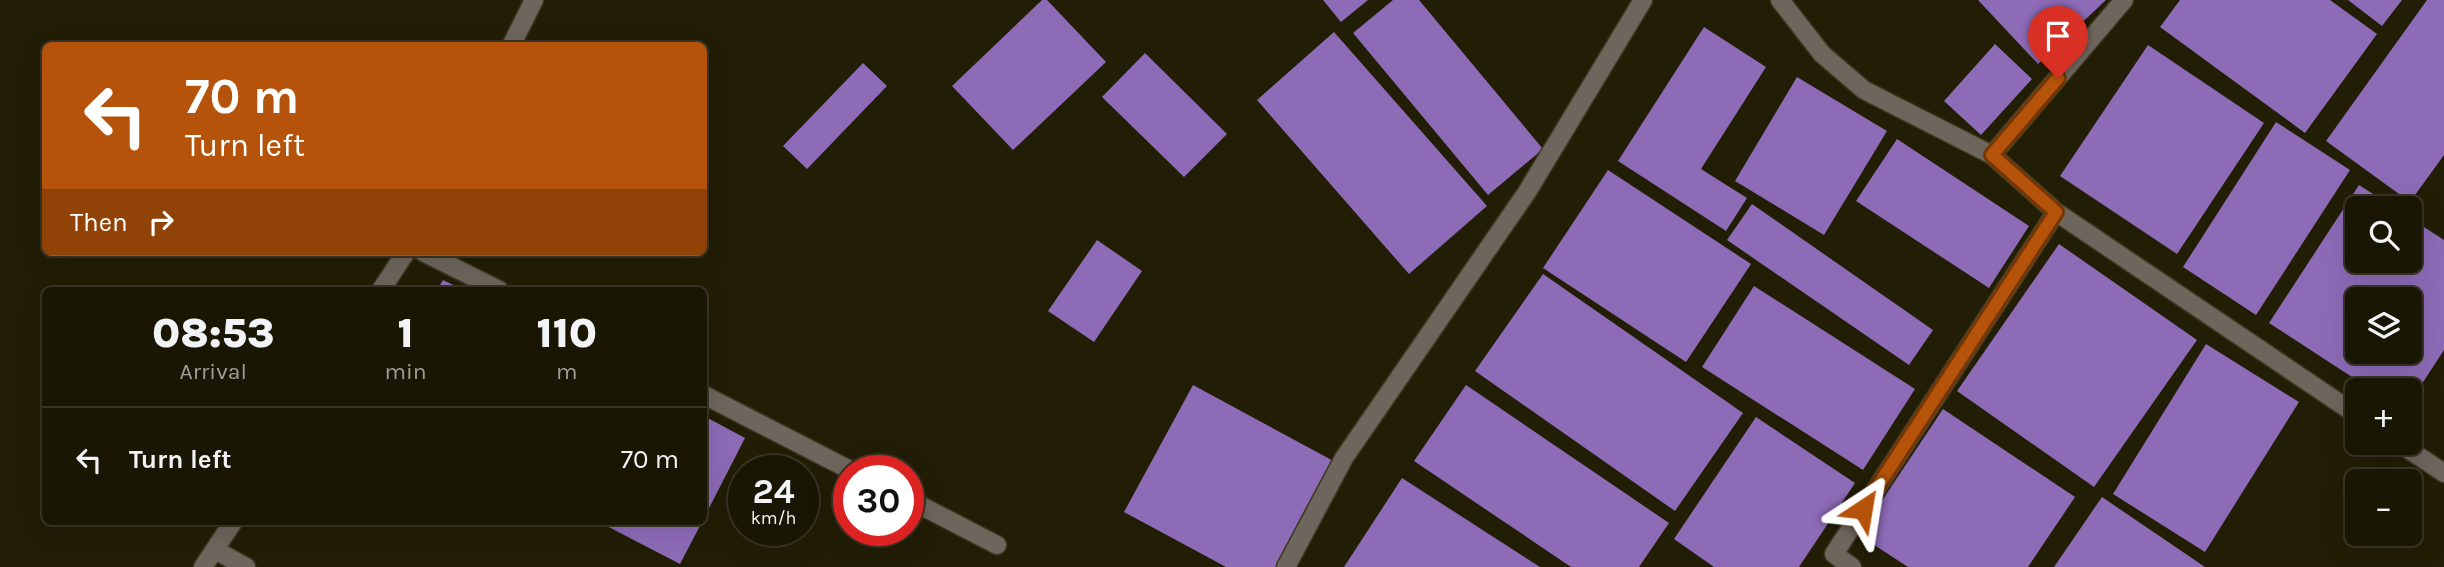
<!DOCTYPE html>
<html lang="en">
<head>
<meta charset="utf-8">
<style>
	:root { --surface:#1a1604; --page:#231f0e; --text:#f1f3f6; --muted:#9f9f9a; --line:#383526 }
	body { margin:0; font-family:Karla,sans-serif; background:var(--page); color:var(--text); height:100vh; display:flex; flex-direction:column; font-size:26px; white-space:nowrap }
	* { box-sizing:border-box; margin:0 }
	p { font-size:23px; color:var(--muted) }
	.icon { flex:none; width:38px; height:38px; fill:none; stroke:currentColor; stroke-width:2; stroke-linecap:round; stroke-linejoin:round }
	.map { position:relative; flex:1; overflow:hidden }
	.drawer { position:absolute; left:42px; top:287px; width:665px; height:238px; display:flex; flex-direction:column; background:var(--surface); border-radius:10px; box-shadow:0 7px 28px #0002,0 0 0 2px var(--line) }
	.drawer>* { flex:none }
	.top-card { position:absolute; left:42px; top:42px; width:665px; height:214px; border-radius:10px; box-shadow:0 7px 28px #0002,0 0 0 2px var(--line); background:#b45309; color:#fff; overflow:hidden }
	.fabs { position:absolute; left:2345px; top:196px; display:grid; gap:14px }
	.fabs a { display:grid; place-items:center; width:77px; height:77px; border-radius:10px; background:var(--surface); box-shadow:0 7px 28px #0002,0 0 0 2px var(--line); font-size:35px }
	.speed { position:absolute; left:728px; top:455px; display:flex; gap:14px; font-size:35px; font-weight:700; text-align:center }
	.speed>* { display:grid; place-content:center; width:91px; height:91px; border-radius:50%; background:var(--surface); box-shadow:0 7px 28px #0002,0 0 0 2px var(--line); line-height:1 }
	.speed small { font-size:18px; font-weight:400 }
	.speed .limit { border:10px solid #d22; background:#fff; color:#111 }
	.pin { position:absolute; display:grid; place-items:center; width:60px; height:60px; color:#fff; margin:-72px -30px; border-radius:50% 50% 50% 0; rotate:-45deg; box-shadow:0 0 7px #0007 }
	.pin .icon { rotate:45deg }
	.me { position:absolute; width:77px; margin:-38px; rotate:33deg; stroke-linejoin:round; filter:drop-shadow(0 0 5px #0008) }
	.turn { display:flex; align-items:center; gap:24px; height:147px; padding:0 28px; font-size:32px }
	.turn .icon { width:91px; height:91px; stroke-width:2.5 }
	.turn b { display:block; font-size:49px; line-height:60px }
	.then { display:flex; align-items:center; height:66px; padding:0 28px; background:#0003; gap:14px; font-size:26px }
	.eta { display:flex; justify-content:space-evenly; align-items:center; height:119px; text-align:center }
	.eta b { font-size:42px; font-weight:800; line-height:49px }
	ul { padding:0; list-style:none }
	li { display:flex; align-items:center; gap:21px; height:105px; padding:0 28px; border-top:2px solid var(--line) }
	li div { flex:1 }
	li b { display:block; font-size:26px }
	li em { font-style:normal }
	.map>svg:first-child { display:block }
</style>
</head>
<body>
<div class="map">
<svg width="2444" height="567" viewBox="0 0 2444 567">
	<rect width="100%" height="100%" fill="#221d05"/>
	<path fill="#8d6bb7" fill-rule="evenodd" d="M1042 0H1047L1106 62 1013 150 952 86Z
		M1323 0H1368L1341 22Z
		M1393 0H1419L1543 149 1488 195 1353 33Z
		M1978 0H2106L2038 64Z
		M2180 0H2330L2377 34 2305 133 2160 27Z
		M2348 0H2402L2382 26Z
		M2427 0H2444V155L2410 202 2326 141Z
		M1704 27 1766 67 1701 169 1747 198 1726 231 1618 161Z
		M1334 32 1487 206 1409 274 1257 100Z
		M1995 44 2032 79 1981 135 1944 101Z
		M2148 45 2264 123 2177 254 2060 176Z
		M1145 53 1227 134 1184 177 1102 97Z
		M863 63 887 86 807 169 783 146Z
		M1797 77 1887 131 1824 235 1735 181Z
		M2276 122 2350 170 2256 315 2183 267Z
		M1897 139 2029 226 1989 288 1856 201Z
		M1608 170 1751 264 1686 362 1543 268Z
		M2359 185 2395 208H2357V261H2410V218L2444 240V350L2410 402V390H2372L2269 323ZM2357 299H2410V352H2357Z
		M1752 204 1933 330 1909 365 1727 240Z
		M1097 240 1142 271 1094 342 1048 311Z
		M2059 244 2197 340 2094 487 1957 391Z
		M1543 274 1743 413 1675 511 1475 371Z
		M443 280 464 290H437Z
		M1754 286 1915 389 1863 470 1702 367Z
		M2206 344 2299 402 2205 552 2113 494Z
		M1193 385 1339 464 1283 567H1226L1124 512Z
		M1466 385 1669 523 1639 567H1571L1414 461Z
		M1943 409 2075 497 2028 567H1908L1859 535Z
		M704 416 745 438 704 518Z
		M1756 417 1855 483 1799 567H1714L1674 539Z
		M1402 478 1540 567H1344Z
		M2102 497 2205 567H2054Z
		M599 522H702L680 564Z"/>
	<g fill="none" stroke-linecap="round" stroke-linejoin="round">
		<defs>
			<path id="minor" d="M1780 0 1822 54 1864 90 1992 155 2056 212 2357 415
				M511 46 534 0
				M1992 155 2124 0
				M423 252 499 290
				M381 290 406 252
				M704 395 852 471
				M2399 443 2444 473
				M908 499 997 545
				M215 550 246 567
				M203 567 233 522
				M1286 567 1344 458 1527 192 1643 0
				M1852 567 1834 554 2056 212"/>
		</defs>
		<use href="#minor" stroke="#3b3720" stroke-width="21"/>
		<use href="#minor" stroke="#6e655c" stroke-width="18"/>
	</g>
	<g fill="none" stroke-linecap="round" stroke-linejoin="round">
		<defs>
			<path id="route" d="M1863 509 2056 212 1992 155 2058 78"/>
		</defs>
		<use href="#route" stroke="#753606" stroke-width="18"/>
		<use href="#route" stroke="#b45309" stroke-width="12"/>
	</g>
</svg>
<div class="fabs">
<a><svg class="icon" aria-label="search" viewBox="0 0 24 24"><circle cx="10" cy="10" r="6"/><path d="M15 15l6 6"/></svg></a>
<a><svg class="icon" aria-label="layers" viewBox="0 0 24 24"><path d="M12 4l9 5-9 5-9-5zM3 14l9 5 9-5"/></svg></a>
<a>+</a>
<a>−</a>
</div>
<div class="speed"><div>24<small>km/h</small></div><div class="limit">30</div></div>
<div class="pin" style="left:2058px;top:78px;background:#d93025"><svg class="icon" aria-label="arrive" viewBox="0 0 24 24"><path d="M6 21V4h12l-3 4 3 4H6"/></svg></div>
<svg class="me" style="left:1863px;top:509px" viewBox="-20 -20 40 40"><path d="M0-17L14 15 0 8-14 15z" fill="#b45309" stroke="#fff" stroke-width="4"/></svg>
<div class="top-card">
<div class="turn"><svg class="icon" aria-label="left" viewBox="0 0 24 24"><path d="M17 20v-9H6M10 6l-5 5 5 5"/></svg><div><b>70 m</b>Turn left</div></div>
<div class="then">Then<svg class="icon" aria-label="right" viewBox="0 0 24 24"><path d="M7 20v-9h11M14 6l5 5-5 5"/></svg></div>
</div>
<section class="drawer">
<div class="eta">
<div><b>08:53</b><p>Arrival</p></div>
<div><b>1</b><p>min</p></div>
<div><b>110</b><p>m</p></div>
</div>
<ul>
<li><svg class="icon" aria-label="left" viewBox="0 0 24 24"><path d="M17 20v-9H6M10 6l-5 5 5 5"/></svg><div><b>Turn left</b></div><em>70 m</em></li>
</ul>
</section>
</div>
</body>
</html>
